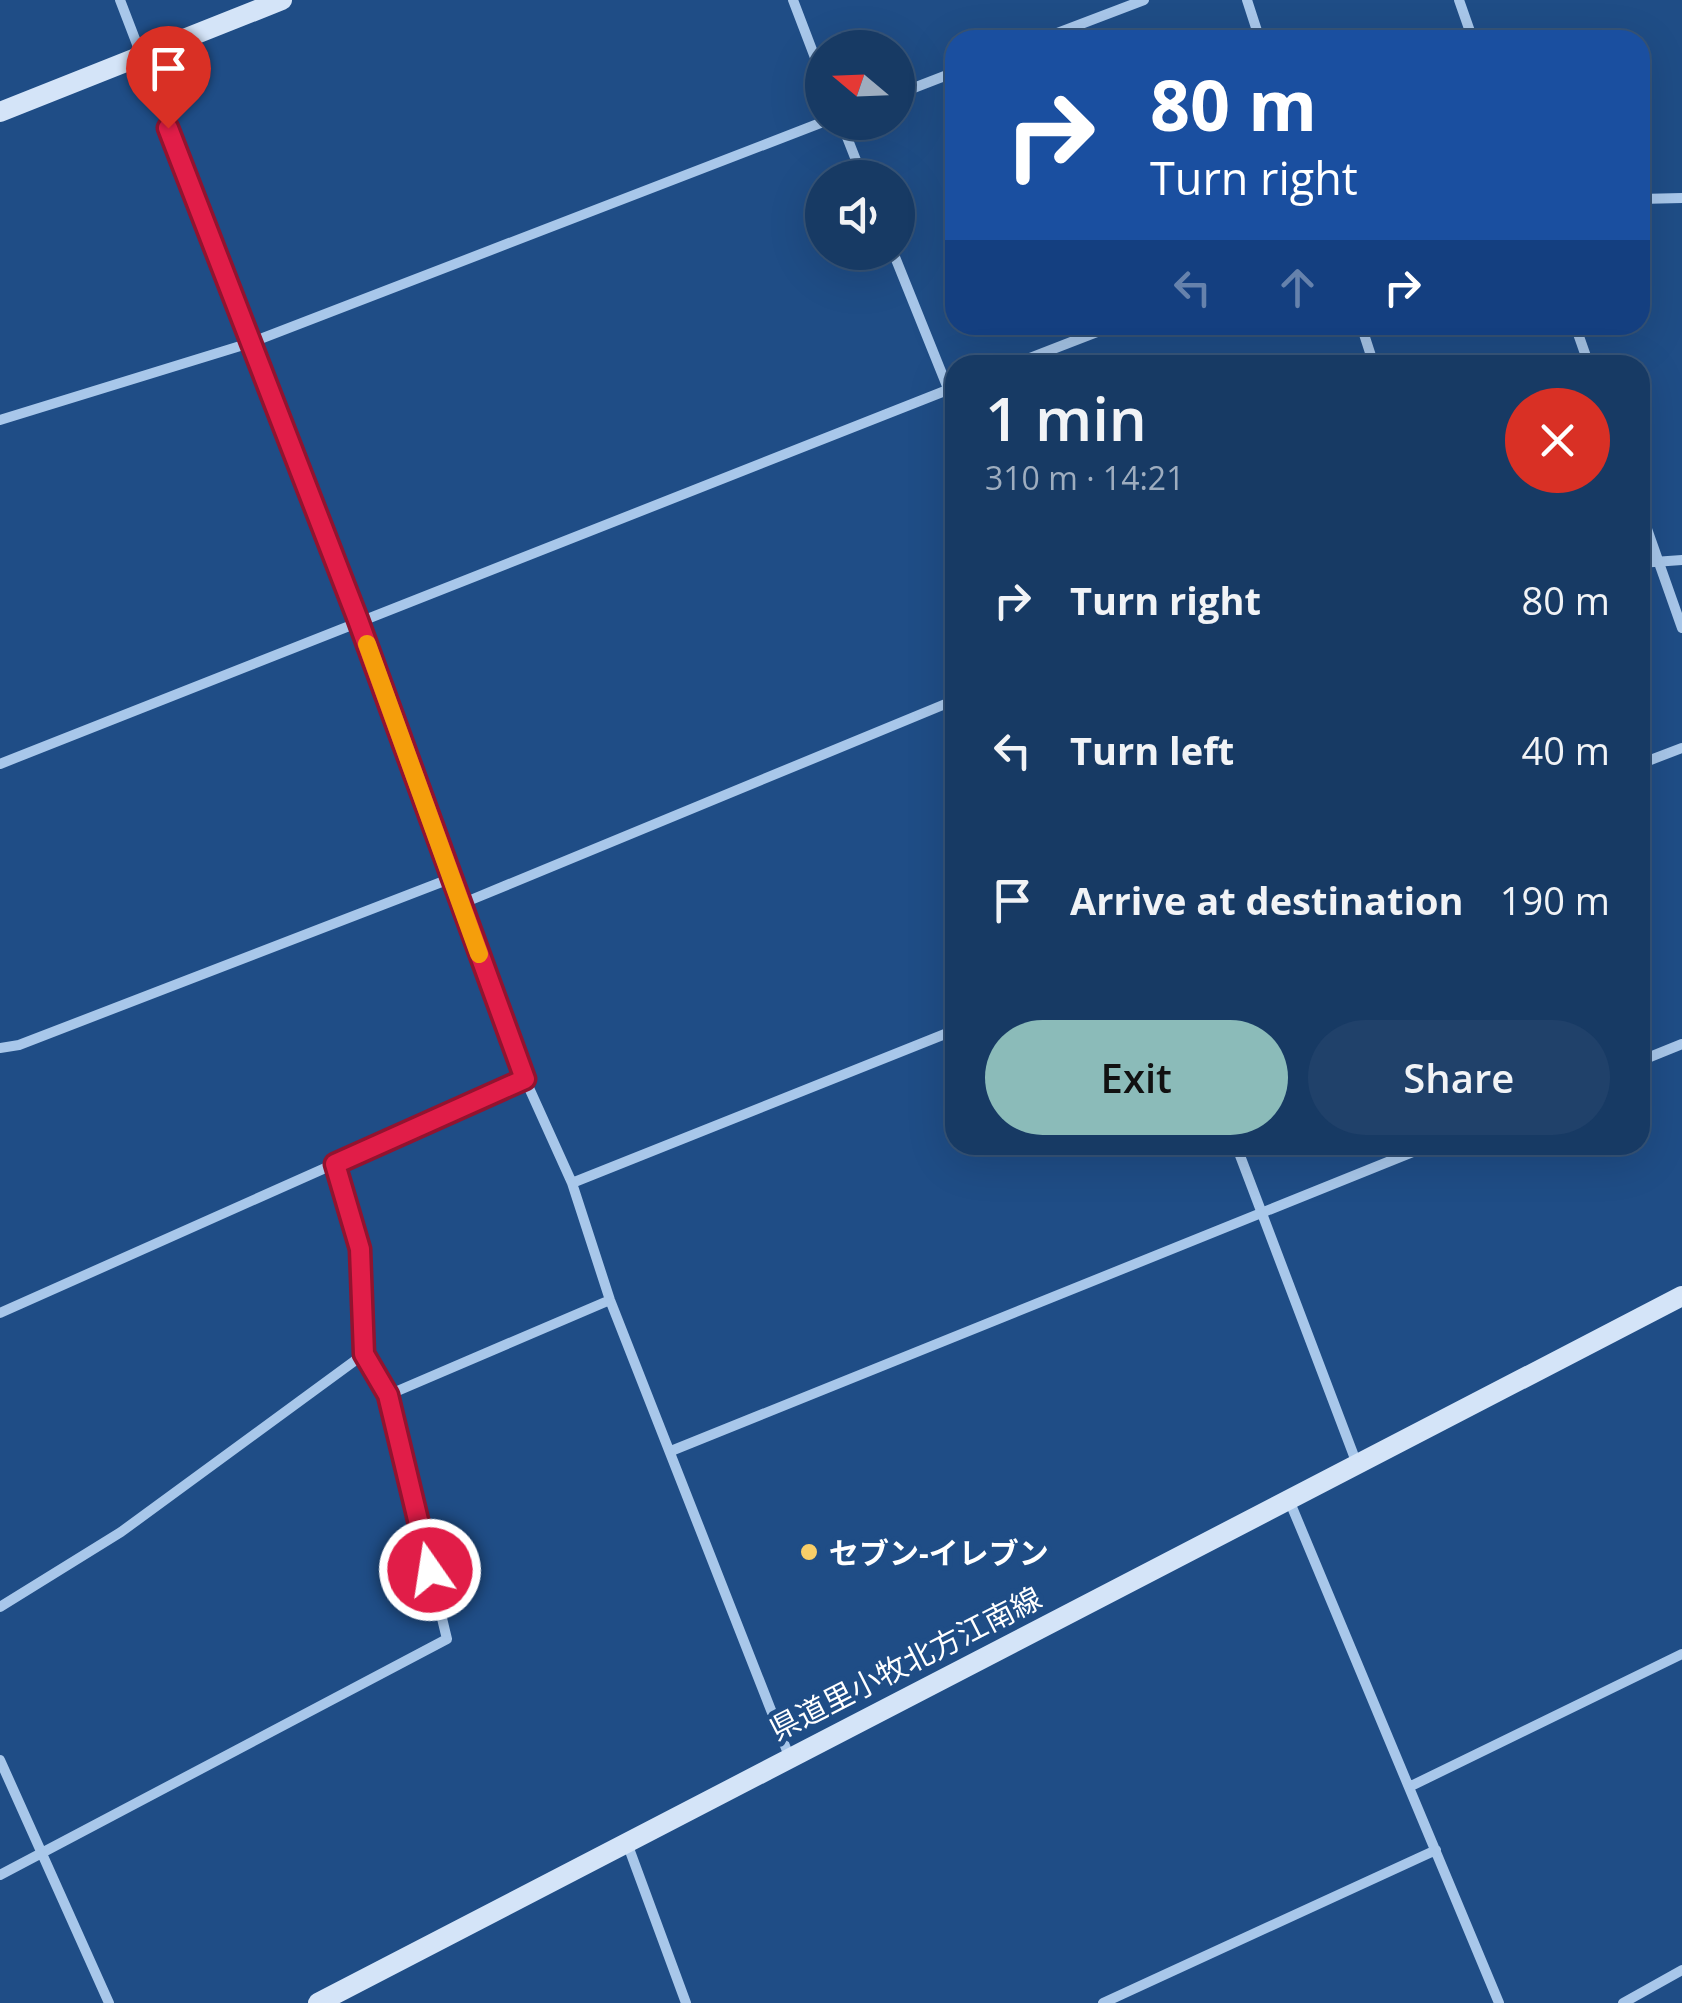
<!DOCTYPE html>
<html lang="en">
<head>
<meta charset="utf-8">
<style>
	:root { --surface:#173a64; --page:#20416a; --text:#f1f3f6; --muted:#9eadbf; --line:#365478; --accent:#8bbbb9 }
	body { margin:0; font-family:"Open Sans","Noto Sans JP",sans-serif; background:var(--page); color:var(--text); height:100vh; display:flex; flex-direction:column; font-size:38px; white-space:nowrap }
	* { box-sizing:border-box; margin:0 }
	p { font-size:32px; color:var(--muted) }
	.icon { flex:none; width:55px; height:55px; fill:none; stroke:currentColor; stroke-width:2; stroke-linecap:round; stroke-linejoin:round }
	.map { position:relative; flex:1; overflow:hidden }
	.drawer { position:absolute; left:945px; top:355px; width:705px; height:800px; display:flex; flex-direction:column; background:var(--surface); border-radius:30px; box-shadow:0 10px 40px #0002,0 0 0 2px var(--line) }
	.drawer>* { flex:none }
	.top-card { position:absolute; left:945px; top:30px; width:705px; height:305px; border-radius:30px; box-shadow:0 10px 40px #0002,0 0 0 2px var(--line); background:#1a4fa0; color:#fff; overflow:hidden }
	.needle { width:65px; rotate:289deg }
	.fabs { position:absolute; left:805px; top:30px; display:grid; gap:20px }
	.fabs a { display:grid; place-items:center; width:110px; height:110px; border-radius:50%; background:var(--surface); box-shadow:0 10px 40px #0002,0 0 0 2px var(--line); font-size:50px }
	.pin { position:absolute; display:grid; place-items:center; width:85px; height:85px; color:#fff; margin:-102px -42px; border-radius:50% 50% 50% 0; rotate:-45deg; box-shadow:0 0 10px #0007 }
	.pin .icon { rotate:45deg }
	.me { position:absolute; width:110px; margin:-55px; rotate:347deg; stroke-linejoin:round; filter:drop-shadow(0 0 8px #0008) }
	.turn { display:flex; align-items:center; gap:35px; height:210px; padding:0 40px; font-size:45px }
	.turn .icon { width:130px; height:130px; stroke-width:2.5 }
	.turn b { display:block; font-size:70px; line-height:85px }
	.lanes { display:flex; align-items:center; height:95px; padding:0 40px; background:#0003; justify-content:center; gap:50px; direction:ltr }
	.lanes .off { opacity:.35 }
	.round { display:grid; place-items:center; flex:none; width:105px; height:105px; border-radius:52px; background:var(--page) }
	.head { display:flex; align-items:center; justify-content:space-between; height:170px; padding:0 40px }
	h1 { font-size:60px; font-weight:600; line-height:75px }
	.button { display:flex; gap:20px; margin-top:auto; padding:20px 40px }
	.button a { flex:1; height:115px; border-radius:60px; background:var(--accent); color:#111; font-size:40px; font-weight:600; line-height:115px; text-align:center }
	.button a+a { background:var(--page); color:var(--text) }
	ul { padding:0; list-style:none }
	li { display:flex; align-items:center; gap:30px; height:150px; padding:0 40px }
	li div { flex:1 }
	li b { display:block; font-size:38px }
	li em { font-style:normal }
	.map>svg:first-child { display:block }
</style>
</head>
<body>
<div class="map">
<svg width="1682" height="2003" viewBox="0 0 1682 2003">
	<rect width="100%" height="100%" fill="#1f4d86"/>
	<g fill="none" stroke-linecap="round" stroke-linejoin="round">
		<path stroke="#a8c7ea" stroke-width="10" d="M120 0 358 620 525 1079 572 1183 610 1300 789 1756
			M793 0 822 76
			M1247 0 1260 40
			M1459 0 1473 40
			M1039 40 1144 0
			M898 94 955 72
			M841 122 863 178
			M1640 199 1682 198
			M893 252 955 406
			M1361 325 1374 365
			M1575 325 1589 365
			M1012 365 1115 325
			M0 420 250 343 823 122
			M1640 509 1682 628
			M1640 563 1682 560
			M0 764 955 387
			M1640 764 1682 748
			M461 904 955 700
			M0 1048 19 1045 452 878
			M1640 1061 1682 1044
			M1236 1145 1357 1464
			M335 1164 360 1249 364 1354
			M572 1183 955 1030
			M0 1313 525 1079
			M671 1451 1430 1145
			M1289 1500 1499 2003
			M0 1607 121 1532 364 1354 388 1395 610 1300
			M0 1760 109 2003
			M1409 1787 1682 1654
			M627 1843 686 2003
			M0 1875 447 1639 388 1395
			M1103 2003 1436 1850
			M1623 2003 1682 1970"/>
		<path stroke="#d4e4f8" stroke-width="20" d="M0 112 282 0
			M318 2003 1682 1296"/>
	</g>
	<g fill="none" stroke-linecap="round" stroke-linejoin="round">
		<defs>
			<path id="route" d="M168 128 358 620 525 1079 335 1164 360 1249 364 1354 388 1395 430 1570"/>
		</defs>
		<use href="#route" stroke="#92132f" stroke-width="25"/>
		<use href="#route" stroke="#e11d48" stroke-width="18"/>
		<path stroke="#f59e0b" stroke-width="18" d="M367 644 479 954"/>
	</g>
	<circle fill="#f8ce68" stroke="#1f4d86" stroke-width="4" cx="809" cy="1552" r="10"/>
	<g text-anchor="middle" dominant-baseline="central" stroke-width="10" stroke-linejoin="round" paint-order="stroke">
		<g font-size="30" font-weight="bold" fill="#fff" stroke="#1f4d86" text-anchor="start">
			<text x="829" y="1552">セブン-イレブン</text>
		</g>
		<g font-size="30" fill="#fff" stroke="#1f4d86">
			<text transform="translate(905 1663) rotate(-27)">県道里小牧北方江南線</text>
		</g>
	</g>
</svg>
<div class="fabs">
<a><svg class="needle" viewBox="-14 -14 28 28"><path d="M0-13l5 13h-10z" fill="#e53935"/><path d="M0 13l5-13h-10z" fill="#9eadbf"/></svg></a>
<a><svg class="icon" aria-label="sound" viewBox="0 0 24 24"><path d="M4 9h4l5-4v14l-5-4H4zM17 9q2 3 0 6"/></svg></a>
</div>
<div class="pin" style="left:168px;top:128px;background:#d93025"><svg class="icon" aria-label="arrive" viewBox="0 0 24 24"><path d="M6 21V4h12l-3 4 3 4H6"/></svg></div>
<svg class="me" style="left:430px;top:1570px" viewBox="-20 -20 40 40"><circle r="17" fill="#e11d48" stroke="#fff" stroke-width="3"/><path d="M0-11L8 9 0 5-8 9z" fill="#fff"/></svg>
<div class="top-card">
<div class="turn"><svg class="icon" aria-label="right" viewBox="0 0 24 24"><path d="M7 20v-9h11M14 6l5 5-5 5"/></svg><div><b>80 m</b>Turn right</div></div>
<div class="lanes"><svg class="icon off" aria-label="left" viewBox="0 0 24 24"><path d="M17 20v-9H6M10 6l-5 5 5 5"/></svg><svg class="icon off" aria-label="ahead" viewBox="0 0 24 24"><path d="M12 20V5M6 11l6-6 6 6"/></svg><svg class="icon" aria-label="right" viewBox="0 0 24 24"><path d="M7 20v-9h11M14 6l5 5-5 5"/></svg></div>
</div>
<section class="drawer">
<div class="head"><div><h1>1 min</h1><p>310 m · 14:21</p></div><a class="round" style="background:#d93025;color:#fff"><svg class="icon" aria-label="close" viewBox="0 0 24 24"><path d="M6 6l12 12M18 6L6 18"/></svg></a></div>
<ul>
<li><svg class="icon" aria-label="right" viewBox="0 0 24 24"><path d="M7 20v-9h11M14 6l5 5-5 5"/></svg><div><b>Turn right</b></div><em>80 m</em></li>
<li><svg class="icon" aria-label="left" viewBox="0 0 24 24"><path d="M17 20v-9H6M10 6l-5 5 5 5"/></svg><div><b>Turn left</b></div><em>40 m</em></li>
<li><svg class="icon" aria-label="arrive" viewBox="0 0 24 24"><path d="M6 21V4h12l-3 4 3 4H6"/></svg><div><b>Arrive at destination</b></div><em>190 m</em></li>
</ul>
<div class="button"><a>Exit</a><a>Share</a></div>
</section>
</div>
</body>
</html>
